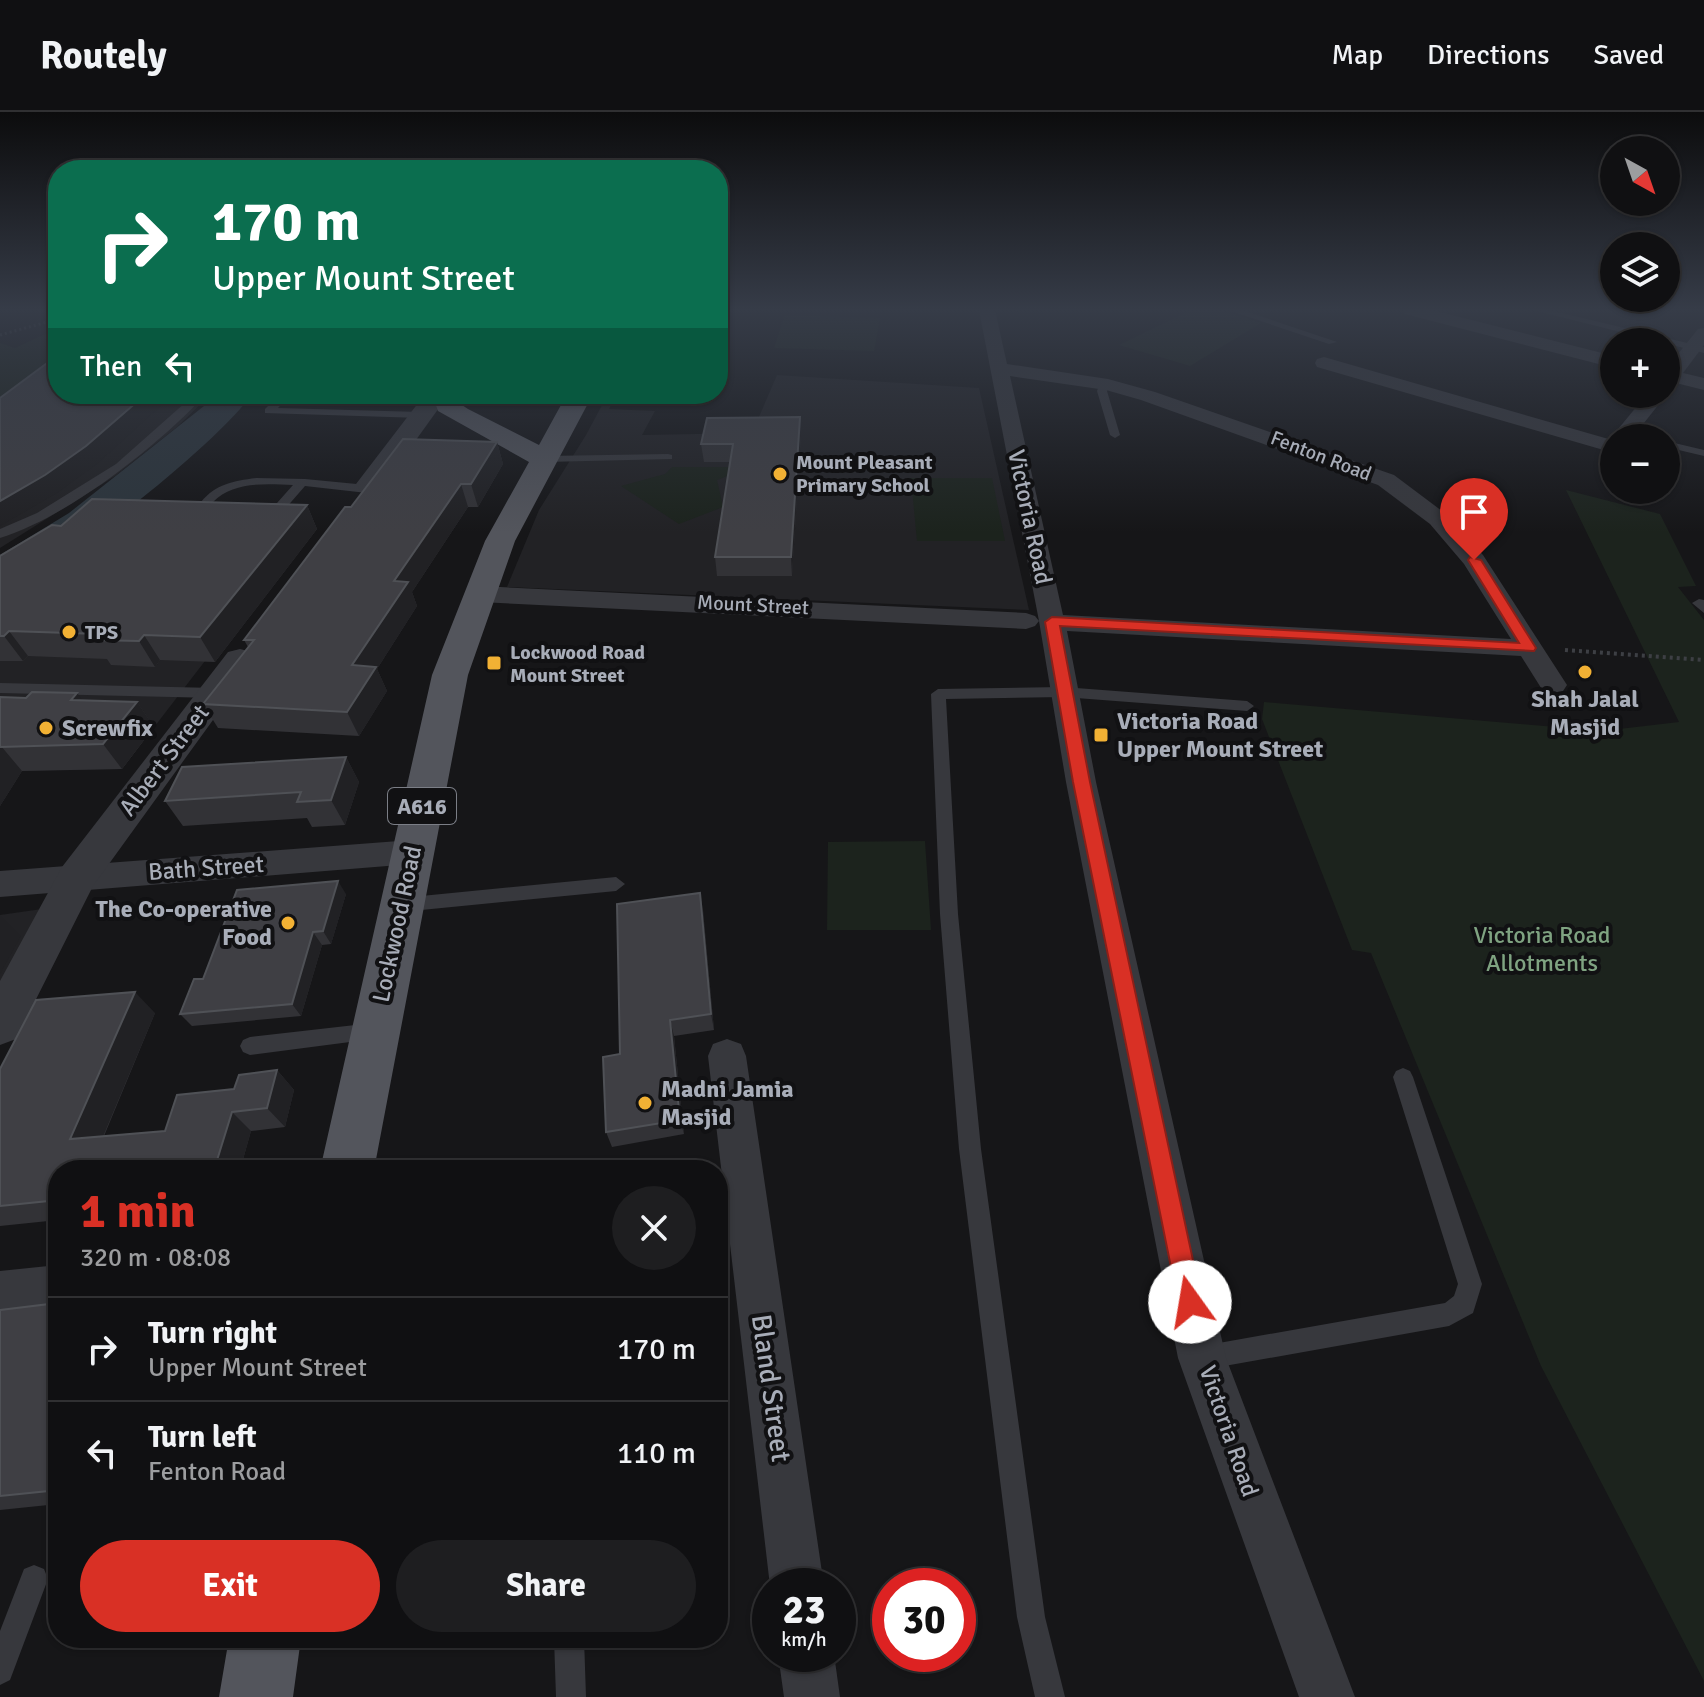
<!DOCTYPE html>
<html lang="en">
<head>
<meta charset="utf-8">
<style>
	:root { --surface:#101012; --page:#1e1e20; --text:#f1f3f6; --muted:#9c9d9f; --line:#303032; --accent:#d93025 }
	body { margin:0; font-family:Signika,sans-serif; background:var(--page); color:var(--text); height:100vh; display:flex; flex-direction:column; font-size:30px; white-space:nowrap }
	* { box-sizing:border-box; margin:0 }
	p { font-size:26px; color:var(--muted) }
	.icon { flex:none; width:44px; height:44px; fill:none; stroke:currentColor; stroke-width:2; stroke-linecap:round; stroke-linejoin:round }
	.map { position:relative; flex:1; overflow:hidden }
	.side { position:absolute; left:48px; top:1048px; width:680px; height:488px; display:flex; flex-direction:column; background:var(--surface); border-radius:32px; box-shadow:0 2px 6px #0004,0 0 0 2px var(--line) }
	.side>* { flex:none }
	.banner { position:absolute; left:48px; top:48px; width:680px; height:244px; border-radius:32px; box-shadow:0 2px 6px #0004,0 0 0 2px var(--line); background:#0b6e4f; color:#fff; overflow:hidden }
	.needle { width:52px; rotate:140deg }
	.buttons { position:absolute; left:1600px; top:24px; display:grid; gap:16px }
	.buttons a { display:grid; place-items:center; width:80px; height:80px; border-radius:50%; background:var(--surface); box-shadow:0 2px 6px #0004,0 0 0 2px var(--line); font-size:40px }
	.speed { position:absolute; left:752px; top:1456px; display:flex; gap:16px; font-size:40px; font-weight:700; text-align:center }
	.speed>* { display:grid; place-content:center; width:104px; height:104px; border-radius:50%; background:var(--surface); box-shadow:0 2px 6px #0004,0 0 0 2px var(--line); line-height:1 }
	.speed small { font-size:20px; font-weight:400 }
	.speed .limit { border:12px solid #d22; background:#fff; color:#111 }
	.pin { position:absolute; display:grid; place-items:center; width:68px; height:68px; color:#fff; margin:-82px -34px; border-radius:50% 50% 50% 0; rotate:-45deg; box-shadow:0 0 8px #0007 }
	.pin .icon { rotate:45deg }
	.me { position:absolute; width:88px; margin:-44px; rotate:347deg; stroke-linejoin:round; filter:drop-shadow(0 0 6px #0008) }
	.turn { display:flex; align-items:center; gap:28px; height:168px; padding:0 32px; font-size:36px }
	.turn .icon { width:104px; height:104px; stroke-width:2.5 }
	.turn b { display:block; font-size:56px; line-height:68px }
	.then { display:flex; align-items:center; height:76px; padding:0 32px; background:#0003; gap:16px; font-size:30px }
	.round { display:grid; place-items:center; flex:none; width:84px; height:84px; border-radius:42px; background:var(--page) }
	.head { display:flex; align-items:center; justify-content:space-between; height:136px; padding:0 32px }
	h1 { font-size:48px; font-weight:700; line-height:60px; color:var(--accent) }
	.button { display:flex; gap:16px; margin-top:auto; padding:16px 32px }
	.button a { flex:1; height:92px; border-radius:48px; background:var(--accent); color:#fff; font-size:32px; font-weight:700; line-height:92px; text-align:center }
	.button a+a { background:var(--page); color:var(--text) }
	ul { padding:0; list-style:none }
	li { display:flex; align-items:center; gap:24px; height:104px; padding:0 32px; border-top:2px solid var(--line) }
	li div { flex:1 }
	li b { display:block; font-size:30px }
	li em { font-style:normal }
	header { display:flex; align-items:center; gap:48px; box-sizing:border-box; height:112px; padding:0 40px; background:var(--surface); border-bottom:2px solid var(--line) }
	header strong { font-size:38px }
	nav { display:flex; gap:44px; margin-inline-start:auto; font-size:28px }
	.map>svg:first-child { display:block }
</style>
</head>
<body>
<header>
<strong>Routely</strong>
<nav><a>Map</a><a>Directions</a><a>Saved</a></nav>
</header>
<div class="map">
<svg width="1704" height="1585" viewBox="0 0 1704 1585">
	<rect width="100%" height="100%" fill="#161618"/>
	<path fill="#222225" d="M777 263 979 276 1029 498 507 475 539 398 586 323 608 282H617L609 297 655 299 642 323 752 321Z
		M58 282H211L177 315 115 364 0 436V312Z
		M0 495 228 519 122 657 0 659Z
		M42 797 0 875V803Z"/>
	<path fill="#1c231d" d="M1191 198H1221L1261 211 1190 254 1119 233Z
		M785 203 880 206 874 239 774 236Z
		M58 216V253L0 296V231L15 236Z
		M672 355H729L730 363 717 368 723 395 679 412 621 374 665 362Z
		M911 366H992L1005 429H917Z
		M1566 378 1660 402 1696 474 1678 475 1704 508V1569L1541 1254 1371 841 1352 838 1262 607 1264 590 1602 619 1679 610Z
		M925 729 931 818H827L828 730Z"/>
	<g fill="none" stroke-linecap="round" stroke-linejoin="round">
		<path fill="#2c353c" fill-rule="evenodd" d="M214 282H252C219 330 55 463 0 477V443L69 401 204 294Z"/>
		<path stroke="#3d3f44" stroke-width="3" stroke-dasharray="2 3" stroke-linecap="butt" d="M0 223 58 207"/>
		<path stroke="#3d3f44" stroke-width="4" stroke-dasharray="3 4" stroke-linecap="butt" d="M1565 538 1704 548"/>
		<path fill="#37383d" fill-rule="evenodd" d="M1228 198H1242L1337 230 1329 232Z
			M1533 198H1549L1704 235V241Z
			M1104 270 1109 273 1107 279 1120 323 1115 326 1110 323 1097 279 1100 271Z
			M195 282H206C158 334 68 405 0 426V417L37 401 116 352Z
			M280 282H291L278 296 421 300 426 303 421 306 265 301V297Z
			M1624 319 1645 324 1646 326 1620 324 1619 322Z
			M1666 329 1704 338V344L1666 335Z
			M668 342 672 343V347L545 350 539 347 545 344Z
			M256 366 305 367 367 373 373 377 367 381 305 374 285 397 259 402 255 401V395L277 391 293 373C266 372 233 369 213 390L229 395V401L206 398 201 390C216 372 233 369 256 366Z
			M1699 487 1704 488V501L1692 491Z
			M0 571 215 576 222 581 215 586 0 581Z
			M1063 575 1247 589 1254 594 1247 599 1063 585 946 587 958 802 981 1037 1045 1505 1065 1585H1035L1017 1505 959 1037 940 802 931 582 938 577Z
			M616 765 625 772 616 779 401 800 395 798 392 793 395 788 401 786Z
			M373 911 380 913 383 919 380 925 373 927 250 943 243 940 240 934 243 928 250 925Z
			M1403 956 1410 959 1413 965 1482 1172 1473 1201 1449 1214 1202 1258 1193 1255 1190 1246 1193 1237 1202 1234 1445 1191 1454 1184 1458 1172 1393 965 1396 959Z
			M34 1453 44 1457 48 1467 10 1568 0 1573V1519L24 1457Z
			M554 1526H584L586 1585H556Z"/>
		<path fill="#37383d" fill-rule="evenodd" d="M979 198H995L1007 252 1108 267 1155 280 1394 363 1446 402 1483 443 1567 573 1563 579 1553 582 1543 579 1521 544 1067 519 1096 670 1226 1246 1355 1585H1299L1178 1246 1066 670 1039 509 1035 514 1026 517 480 490 471 487 467 482 471 477 480 474 1026 501 1035 504 1039 509ZM1010 264 1106 278 1141 288 1378 373 1430 412 1464 452 1511 527 1063 503Z
			M1403 198H1432L1614 244V256L1405 202Z
			M1704 216V233L1683 261 1704 266V278L1676 271 1666 277V257L1698 217Z
			M1324 245 1612 328 1614 322 1647 282H1667L1632 326H1614V341L1317 255 1315 251 1317 247Z
			M412 728 423 732 428 740 423 748 412 752 0 785V759Z
			M727 927 741 932 746 944 824 1474H770L708 944 713 932Z
			M58 1153V1197L0 1205V1159Z
			M778 1542H834L840 1585H784Z"/>
		<path fill="#37383d" fill-rule="evenodd" d="M425 282H449L380 378H360L356 372Z
			M240 537 252 540 257 547 93 774 16 927 0 933V869L62 755 228 540Z"/>
		<path fill="#53555c" fill-rule="evenodd" d="M432 282H458L459 291 468 297 539 333 567 282H593L515 429 468 563 374 1058H320L432 563 485 429 529 350 438 299Z
			M229 1526H301L293 1585H219Z"/>
	</g>
	<path fill="#323236" d="M315 282H416L407 293 318 291Z
		M800 305 801 323 792 464H717L715 445 730 350H704L701 332Z
		M497 330 503 352 478 395H468L412 480 417 494 377 557 387 579 359 624 218 616 203 592 248 535 244 528 351 395Z
		M307 393 317 417 215 550 160 548 155 555 111 553 107 547 28 544 23 549H0V444L61 414Z
		M0 585 137 590 154 615 122 657 22 659 0 694Z
		M346 645 359 670 345 713 312 715 307 706 183 714 165 689Z
		M346 782 331 832 322 833 301 904 192 914 180 902 203 867Z
		M703 798 714 918 674 924 684 1022 612 1035 606 1020 620 942Z
		M155 901 104 1024 165 1019 234 977 277 958 294 978 285 1015 251 1019 240 1058H58V1108L0 1114V957Z
		M58 1191V1392L0 1398V1198Z"/>
	<path fill="#212124" d="M146 282H174L97 352 57 381 0 414V389Z
		M404 282H416L407 293Z
		M800 305 801 323 792 464 791 445Z
		M497 330 503 352 478 395 471 372Z
		M461 372 468 395 412 480 417 494 377 557 387 579 359 624 347 600 352 553 394 469Z
		M307 393 317 417 215 550 200 525Z
		M9 519 28 544 23 549 4 524Z
		M144 523 160 548 155 555 139 529Z
		M77 581 96 606 71 588Z
		M137 590 154 615 122 657 103 632Z
		M1 634 22 659 0 694V635Z
		M346 645 359 670 345 713 331 688Z
		M338 769 346 782 331 832 323 819Z
		M700 781 703 798 714 918 711 902Z
		M0 803 21 824 0 862Z
		M313 820 322 833 301 904 292 892Z
		M135 880 155 901 94 1046 70 1027Z
		M670 908 674 924 684 1022 680 1008Z
		M277 958 294 978 285 1015 267 996Z
		M232 1000 251 1019 240 1058H214Z"/>
	<path fill="#3f3f44" stroke="#4f5156" stroke-width="2" d="M58 243V282H146L86 334 45 363 0 389V286Z
		M800 305 791 445H715L733 332H701L707 306Z
		M403 327 497 330 471 372H461L394 469 408 470 352 553 376 555 347 600 203 592 254 528H244L345 395H351Z
		M92 387 307 393 200 525 144 523 139 529 94 528 99 522 9 519 4 524H0V444L52 413 61 414Z
		M32 580 77 581 71 588 137 590 103 632 0 635V585L26 586Z
		M346 645 331 688 297 690 301 680 165 689 182 655Z
		M338 769 323 819 313 820 292 892 180 902 194 867H203L237 778Z
		M700 781 711 902 670 908 680 1008 606 1020 603 945 620 942 617 792Z
		M135 880 70 1027 165 1019 177 983 234 977 239 963 277 958 267 996 232 1000 214 1058H58V1088L0 1094V957L36 888Z
		M58 1191V1378L0 1384V1198Z"/>
	<linearGradient id="sky" x2="0" y2="1"><stop stop-color="#0c0c0d"/><stop offset="0.47" stop-color="#363c48"/><stop offset="1" stop-color="#363c48" stop-opacity="0"/></linearGradient>
	<rect width="1704" height="420" fill="url(#sky)"/>
	<path fill="#d93025" stroke="#8d1f18" stroke-width="2" d="M1470 445 1481 448 1536 536 1534 539 1060 514 1090 670 1202 1190 1198 1198 1190 1202 1181 1198 1178 1190 1073 670 1045 510 1052 505 1519 531 1468 448Z"/>
	<g fill="#f2b134" stroke="#111113" stroke-width="3">
		<circle cx="780" cy="362" r="8"/>
		<circle cx="69" cy="520" r="8"/>
		<rect x="486" y="543" width="16" height="16" rx="4"/>
		<circle cx="1585" cy="560" r="8"/>
		<circle cx="46" cy="616" r="8"/>
		<rect x="1093" y="615" width="16" height="16" rx="4"/>
		<circle cx="288" cy="811" r="8"/>
		<circle cx="645" cy="991" r="8"/>
	</g>
	<g text-anchor="middle" dominant-baseline="central" stroke-width="8" stroke-linejoin="round" paint-order="stroke">
		<g font-size="20" fill="#a8adb8" stroke="#111113">
			<text transform="translate(1321 344) rotate(21)">Fenton Road</text>
			<text transform="translate(753 493) rotate(3)">Mount Street</text>
		</g>
		<g font-size="20" font-weight="bold" fill="#a8adb8" stroke="#111113" text-anchor="start">
			<text x="796" y="350">Mount Pleasant<tspan x="796" dy="23">Primary School</tspan></text>
			<text x="85" y="520">TPS</text>
			<text x="510" y="540">Lockwood Road<tspan x="510" dy="23">Mount Street</tspan></text>
		</g>
		<rect fill="#111113" stroke="#7b7e86" stroke-width="2" x="388" y="676" width="68" height="36" rx="6"/>
		<g font-size="22" font-weight="bold" fill="#a8adb8">
			<text x="422" y="694">A616</text>
		</g>
		<g font-size="24" fill="#a8adb8" stroke="#111113">
			<text transform="translate(1030 405) rotate(78)">Victoria Road</text>
			<text transform="translate(164 648) rotate(-53)">Albert Street</text>
			<text transform="translate(206 756) rotate(-4)">Bath Street</text>
			<text transform="translate(397 812) rotate(-78)">Lockwood Road</text>
			<text transform="translate(1229 1319) rotate(71)">Victoria Road</text>
		</g>
		<g font-size="24" font-weight="bold" fill="#a8adb8" stroke="#111113" text-anchor="start">
			<text x="1585" y="587" text-anchor="middle">Shah Jalal<tspan x="1585" dy="28">Masjid</tspan></text>
			<text x="1117" y="609">Victoria Road<tspan x="1117" dy="28">Upper Mount Street</tspan></text>
			<text x="62" y="616">Screwfix</text>
			<text x="272" y="797" text-anchor="end">The Co-operative<tspan x="272" dy="28">Food</tspan></text>
			<text x="661" y="977">Madni Jamia<tspan x="661" dy="28">Masjid</tspan></text>
		</g>
		<g font-size="24" fill="#7fa381" stroke="#111113">
			<text x="1542" y="823">Victoria Road<tspan x="1542" dy="28">Allotments</tspan></text>
		</g>
		<g font-size="28" fill="#a8adb8" stroke="#111113">
			<text transform="translate(771 1276) rotate(82)">Bland Street</text>
		</g>
	</g>
</svg>
<div class="buttons">
<a><svg class="needle" viewBox="-14 -14 28 28"><path d="M0-13l5 13h-10z" fill="#e53935"/><path d="M0 13l5-13h-10z" fill="#9c9d9f"/></svg></a>
<a><svg class="icon" aria-label="layers" viewBox="0 0 24 24"><path d="M12 4l9 5-9 5-9-5zM3 14l9 5 9-5"/></svg></a>
<a>+</a>
<a>−</a>
</div>
<div class="speed"><div>23<small>km/h</small></div><div class="limit">30</div></div>
<div class="pin" style="left:1474px;top:448px;background:#d93025"><svg class="icon" aria-label="arrive" viewBox="0 0 24 24"><path d="M6 21V4h12l-3 4 3 4H6"/></svg></div>
<svg class="me" style="left:1190px;top:1190px" viewBox="-20 -20 40 40"><circle r="19" fill="#fff"/><path d="M0-13L10 11 0 6-10 11z" fill="#d93025"/></svg>
<div class="banner">
<div class="turn"><svg class="icon" aria-label="right" viewBox="0 0 24 24"><path d="M7 20v-9h11M14 6l5 5-5 5"/></svg><div><b>170 m</b>Upper Mount Street</div></div>
<div class="then">Then<svg class="icon" aria-label="left" viewBox="0 0 24 24"><path d="M17 20v-9H6M10 6l-5 5 5 5"/></svg></div>
</div>
<section class="side">
<div class="head"><div><h1>1 min</h1><p>320 m · 08:08</p></div><a class="round"><svg class="icon" aria-label="close" viewBox="0 0 24 24"><path d="M6 6l12 12M18 6L6 18"/></svg></a></div>
<ul>
<li><svg class="icon" aria-label="right" viewBox="0 0 24 24"><path d="M7 20v-9h11M14 6l5 5-5 5"/></svg><div><b>Turn right</b><p>Upper Mount Street</p></div><em>170 m</em></li>
<li><svg class="icon" aria-label="left" viewBox="0 0 24 24"><path d="M17 20v-9H6M10 6l-5 5 5 5"/></svg><div><b>Turn left</b><p>Fenton Road</p></div><em>110 m</em></li>
</ul>
<div class="button"><a>Exit</a><a>Share</a></div>
</section>
</div>
</body>
</html>
